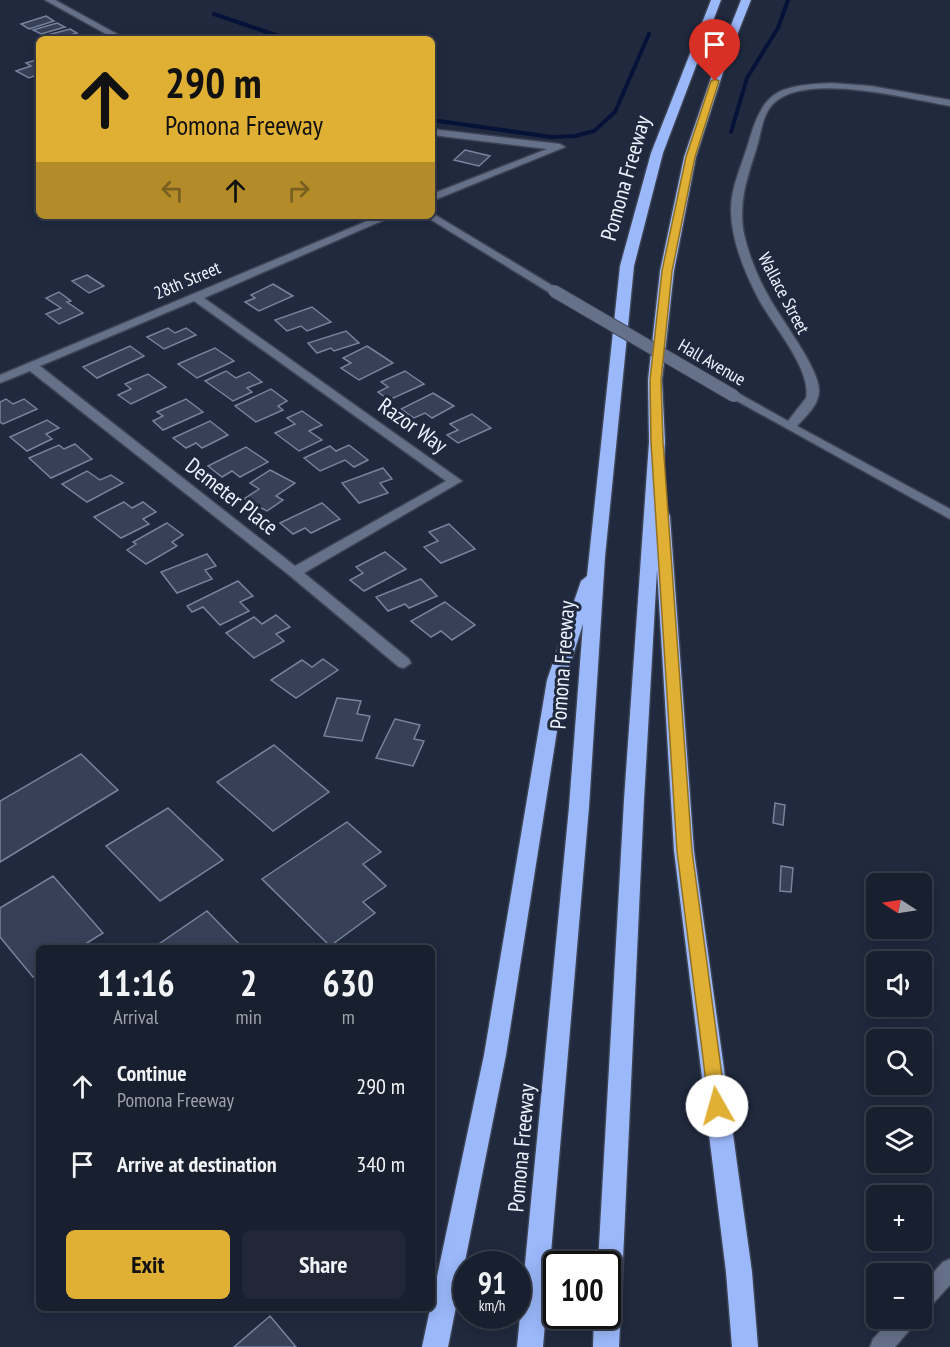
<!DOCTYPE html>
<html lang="en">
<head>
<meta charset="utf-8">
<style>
	:root { --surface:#181f2e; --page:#212736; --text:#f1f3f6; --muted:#9fa2aa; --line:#363d4a; --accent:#e0b034 }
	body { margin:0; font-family:"PT Sans Narrow",sans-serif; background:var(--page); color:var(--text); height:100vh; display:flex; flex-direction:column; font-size:22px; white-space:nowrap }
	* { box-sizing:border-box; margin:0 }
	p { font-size:20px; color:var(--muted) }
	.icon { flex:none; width:33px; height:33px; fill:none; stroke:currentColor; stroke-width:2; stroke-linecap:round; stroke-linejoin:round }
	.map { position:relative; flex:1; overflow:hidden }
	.details { position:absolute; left:36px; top:945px; width:399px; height:366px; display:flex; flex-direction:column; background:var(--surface); border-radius:9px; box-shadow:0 3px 15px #0003,0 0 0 2px var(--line) }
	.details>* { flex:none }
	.top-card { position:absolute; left:36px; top:36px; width:399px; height:183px; border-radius:9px; box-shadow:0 3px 15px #0003,0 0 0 2px var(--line); background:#e0b034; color:#111; overflow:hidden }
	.needle { width:39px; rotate:282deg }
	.tools { position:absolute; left:866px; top:873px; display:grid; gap:12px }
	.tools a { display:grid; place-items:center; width:66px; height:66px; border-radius:9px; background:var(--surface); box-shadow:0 3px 15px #0003,0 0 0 2px var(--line); font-size:30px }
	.speed { position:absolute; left:453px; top:1251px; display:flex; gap:12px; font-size:30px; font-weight:700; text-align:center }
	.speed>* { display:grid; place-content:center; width:78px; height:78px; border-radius:50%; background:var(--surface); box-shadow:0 3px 15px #0003,0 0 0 2px var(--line); line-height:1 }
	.speed small { font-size:15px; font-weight:400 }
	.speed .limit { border:3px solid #111; border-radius:9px; background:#fff; color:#111 }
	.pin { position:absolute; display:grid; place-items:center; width:51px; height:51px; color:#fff; margin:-62px -26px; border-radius:50% 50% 50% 0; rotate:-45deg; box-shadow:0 0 6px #0007 }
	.pin .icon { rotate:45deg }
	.me { position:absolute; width:66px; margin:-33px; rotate:353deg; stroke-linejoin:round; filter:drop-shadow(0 0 4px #0008) }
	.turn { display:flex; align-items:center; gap:21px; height:126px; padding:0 30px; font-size:27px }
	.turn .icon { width:78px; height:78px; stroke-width:2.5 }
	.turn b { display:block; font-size:42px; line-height:51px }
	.lanes { display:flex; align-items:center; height:57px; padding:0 30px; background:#0003; justify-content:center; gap:30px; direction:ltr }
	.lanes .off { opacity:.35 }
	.eta { display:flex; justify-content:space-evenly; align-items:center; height:102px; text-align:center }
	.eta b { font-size:36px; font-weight:600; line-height:42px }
	.action { display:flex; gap:12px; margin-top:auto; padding:12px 30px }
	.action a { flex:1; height:69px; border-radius:9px; background:var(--accent); color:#111; font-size:24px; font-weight:600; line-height:69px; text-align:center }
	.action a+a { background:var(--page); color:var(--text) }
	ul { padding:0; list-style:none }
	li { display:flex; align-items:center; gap:18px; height:78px; padding:0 30px }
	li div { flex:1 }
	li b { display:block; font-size:22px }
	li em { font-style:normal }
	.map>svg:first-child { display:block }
</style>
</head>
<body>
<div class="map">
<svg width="950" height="1347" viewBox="0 0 950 1347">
	<rect width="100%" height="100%" fill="#20293e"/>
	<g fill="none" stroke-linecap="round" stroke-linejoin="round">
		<path stroke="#061238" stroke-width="4" d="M214 14 287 39
			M432 120 551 137 575 136 594 131 615 112 649 34
			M731 132 747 78 778 28 788 0"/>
	</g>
	<path fill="#364057" stroke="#77839d" stroke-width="1.5" d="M46 16 54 21 29 29 21 24Z
		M57 23 65 27 41 34 33 30Z
		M70 29 77 33 57 39 40 37Z
		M39 59V74L29 78 16 71 31 66 26 63Z
		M465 150 490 156 479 166 454 160Z
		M87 275 104 286 89 293 72 281Z
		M273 284 293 296 259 311 245 302 255 298 251 295Z
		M59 292 71 301 67 302 83 313 59 324 46 314 61 308 46 298Z
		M312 307 331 322 307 331 301 326 287 331 275 320Z
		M168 328 175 333 186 328 196 335 164 349 147 337Z
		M346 331 359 343 334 351 331 348 317 353 308 343Z
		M130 346 144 356 97 378 83 367Z
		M367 346 393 363 359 380 341 368 351 363 343 358Z
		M215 348 234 361 197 378 178 364Z
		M226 371 236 378 249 372 262 382 247 388 252 392 233 401 205 381Z
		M405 371 424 384 389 400 378 392 388 387 381 382Z
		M148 374 166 387 131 404 118 395 131 389 125 384Z
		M271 389 287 401 278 406 283 410 256 422 235 406Z
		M433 393 454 406 432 418 425 413 414 418 401 409Z
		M6 399 13 404 24 399 37 409 3 424 0 422V402Z
		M186 399 203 412 163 430 153 421 163 416 157 412Z
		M302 411 322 425 309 431 322 440 299 451 275 433 295 424 287 418Z
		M472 414 491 428 458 443 447 435 458 430 450 424Z
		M47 420 59 428 46 434 52 439 27 451 10 437Z
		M210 421 228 435 202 448 196 443 186 448 173 438Z
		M75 444 92 459 51 478 29 458 59 445 64 449Z
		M349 445 368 460 354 467 345 460 320 471 304 458 330 446 336 451Z
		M246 447 268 462 240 477 232 471 222 477 208 466Z
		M383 468 392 479 380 483 388 493 359 503 342 483Z
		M270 470 295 483 276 496 283 500 267 511 244 499 259 489 250 483Z
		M87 471 100 480 111 475 123 483 87 502 62 484Z
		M124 502 132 508 143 502 156 512 143 519 149 524 121 538 94 517Z
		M322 503 340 519 311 533 305 528 293 534 280 523Z
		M167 523 183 535 172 542 177 546 146 564 127 550 136 544 133 542Z
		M449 524 475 549 441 563 424 547 438 541 429 532Z
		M385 552 406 569 364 591 350 580 363 573 356 567Z
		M207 554 216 566 205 570 212 579 177 593 161 572Z
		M421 579 437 596 409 608 405 604 388 611 376 597Z
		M238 581 253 596 240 602 249 611 220 625 203 607 192 612 187 606Z
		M445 602 475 625 452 640 441 631 431 637 411 621Z
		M276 615 290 627 276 634 284 641 254 658 226 633 254 617 262 624Z
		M323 659 338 670 296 698 271 680 302 660 312 667Z
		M337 698 361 701 357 714 370 716 362 741 324 736Z
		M395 719 420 725 414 739 424 741 413 766 376 758Z
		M274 745 329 792 273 831 217 782Z
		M81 754 118 790 0 862V801Z
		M775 803 785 805 783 825 773 823Z
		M168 808 223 860 160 901 106 846Z
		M347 822 381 852 363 864 386 886 363 902 375 913 330 946 262 879Z
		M781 866 793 868 791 892 780 891Z
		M53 876 103 933 79 948H39V973L33 977 0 937V908Z
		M207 911 243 948H153Z
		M270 1316 296 1347H234Z"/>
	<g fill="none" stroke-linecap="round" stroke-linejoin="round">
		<defs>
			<path id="minor" d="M45 0H55L126 39H115Z
				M831 83 871 86 950 100V106C909 99 805 71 773 104 762 115 761 135 756 150 747 178 738 204 744 234 749 256 758 278 769 297 781 320 821 370 819 392 818 406 806 416 797 426L950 509V519L728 396 730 393H738L788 421 806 398C812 369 772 325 758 298 744 271 732 242 731 212 730 188 743 163 749 141 764 89 779 86 831 83Z
				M432 129 560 144 565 147 432 201V194L547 149 432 135Z
				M432 213 558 289 560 291 554 294 550 293 425 216H432Z
				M379 216H393L204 298 462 481 304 573 409 659 411 663 404 668 399 667 289 575 30 371 0 383V375ZM194 301 446 481 295 566 40 366Z
				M950 1259V1285L928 1309 921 1312V1286L943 1262Z
				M892 1318H916L914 1325 895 1347H870L873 1339Z"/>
			<path id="motorway" d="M711 0H721L663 153 634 266 605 557 589 807 543 1347H517L569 807 583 624 565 680 506 1055 448 1347H422L484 1055 547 680 581 581 587 576 620 266 651 153Z
				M741 0H751L726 63 696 157 674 271 662 380 665 442 661 511 668 512 670 516 694 851 752 1272 758 1347H732L726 1272 674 851 657 570 644 800 619 1347H593L594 1316H608V1264H598L624 800 649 442 648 380 660 271 684 157 716 63Z"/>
		</defs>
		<use href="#minor" stroke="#3c4354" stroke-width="3"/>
		<use href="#motorway" stroke="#3c4354" stroke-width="3"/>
		<use href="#minor" fill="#657089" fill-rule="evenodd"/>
		<use href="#motorway" fill="#9bb8fa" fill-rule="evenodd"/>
		<defs>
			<path id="minor-bridge" d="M554 291 734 396"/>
		</defs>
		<use href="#minor-bridge" stroke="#3c4354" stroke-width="14" stroke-linecap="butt"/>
		<use href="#minor-bridge" stroke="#657089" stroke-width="12"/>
	</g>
	<path fill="#e0b034" stroke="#927222" stroke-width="1.5" d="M715 79 719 81 695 157 672 271 661 380 663 442 692 851 726 1106 724 1111 717 1113 711 1111 709 1106 677 851 651 442 650 380 662 271 686 157 711 81Z"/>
	<g text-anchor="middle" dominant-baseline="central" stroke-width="6" stroke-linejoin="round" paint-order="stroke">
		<g font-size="18" fill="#edf3fe" stroke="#20293e">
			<text transform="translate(187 280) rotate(-23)">28th Street</text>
			<text transform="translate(784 293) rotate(62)">Wallace Street</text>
			<text transform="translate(712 362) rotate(30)">Hall Avenue</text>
		</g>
		<g font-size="22" fill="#edf3fe" stroke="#20293e">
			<text transform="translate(625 178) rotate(-74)">Pomona Freeway</text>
			<text transform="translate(413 425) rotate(35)">Razor Way</text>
			<text transform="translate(232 496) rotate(38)">Demeter Place</text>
			<text transform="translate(562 665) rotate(-86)">Pomona Freeway</text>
			<text transform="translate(521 1148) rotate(-85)">Pomona Freeway</text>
		</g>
	</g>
</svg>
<div class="tools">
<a><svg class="needle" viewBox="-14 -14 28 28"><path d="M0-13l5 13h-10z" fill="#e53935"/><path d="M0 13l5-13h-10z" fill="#9fa2aa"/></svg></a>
<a><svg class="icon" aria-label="sound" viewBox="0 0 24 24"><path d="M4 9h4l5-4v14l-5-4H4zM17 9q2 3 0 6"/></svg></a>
<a><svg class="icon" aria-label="search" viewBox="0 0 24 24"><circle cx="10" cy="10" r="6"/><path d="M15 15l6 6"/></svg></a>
<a><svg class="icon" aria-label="layers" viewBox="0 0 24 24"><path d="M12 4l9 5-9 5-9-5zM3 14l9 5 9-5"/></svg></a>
<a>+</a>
<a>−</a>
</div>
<div class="speed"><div>91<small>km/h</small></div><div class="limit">100</div></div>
<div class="pin" style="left:715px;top:81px;background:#d93025"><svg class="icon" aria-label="arrive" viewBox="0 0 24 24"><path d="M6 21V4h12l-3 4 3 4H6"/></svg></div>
<svg class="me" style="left:717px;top:1106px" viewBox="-20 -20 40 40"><circle r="19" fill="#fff"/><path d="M0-13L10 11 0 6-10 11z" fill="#e0b034"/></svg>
<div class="top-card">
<div class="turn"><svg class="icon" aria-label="ahead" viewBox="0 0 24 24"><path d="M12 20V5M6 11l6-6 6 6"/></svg><div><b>290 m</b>Pomona Freeway</div></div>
<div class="lanes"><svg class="icon off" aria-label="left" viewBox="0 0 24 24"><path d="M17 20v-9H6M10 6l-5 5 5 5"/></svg><svg class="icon" aria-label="ahead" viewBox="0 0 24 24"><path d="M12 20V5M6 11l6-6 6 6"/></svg><svg class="icon off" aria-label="right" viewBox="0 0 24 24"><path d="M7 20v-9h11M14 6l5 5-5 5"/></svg></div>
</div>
<section class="details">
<div class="eta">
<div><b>11:16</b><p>Arrival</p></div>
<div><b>2</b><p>min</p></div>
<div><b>630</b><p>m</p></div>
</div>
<ul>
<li><svg class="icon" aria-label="ahead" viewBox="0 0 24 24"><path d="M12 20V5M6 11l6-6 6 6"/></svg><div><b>Continue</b><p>Pomona Freeway</p></div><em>290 m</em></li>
<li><svg class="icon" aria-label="arrive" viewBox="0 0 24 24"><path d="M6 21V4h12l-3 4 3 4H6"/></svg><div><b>Arrive at destination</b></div><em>340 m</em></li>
</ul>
<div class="action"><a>Exit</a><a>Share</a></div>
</section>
</div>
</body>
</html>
